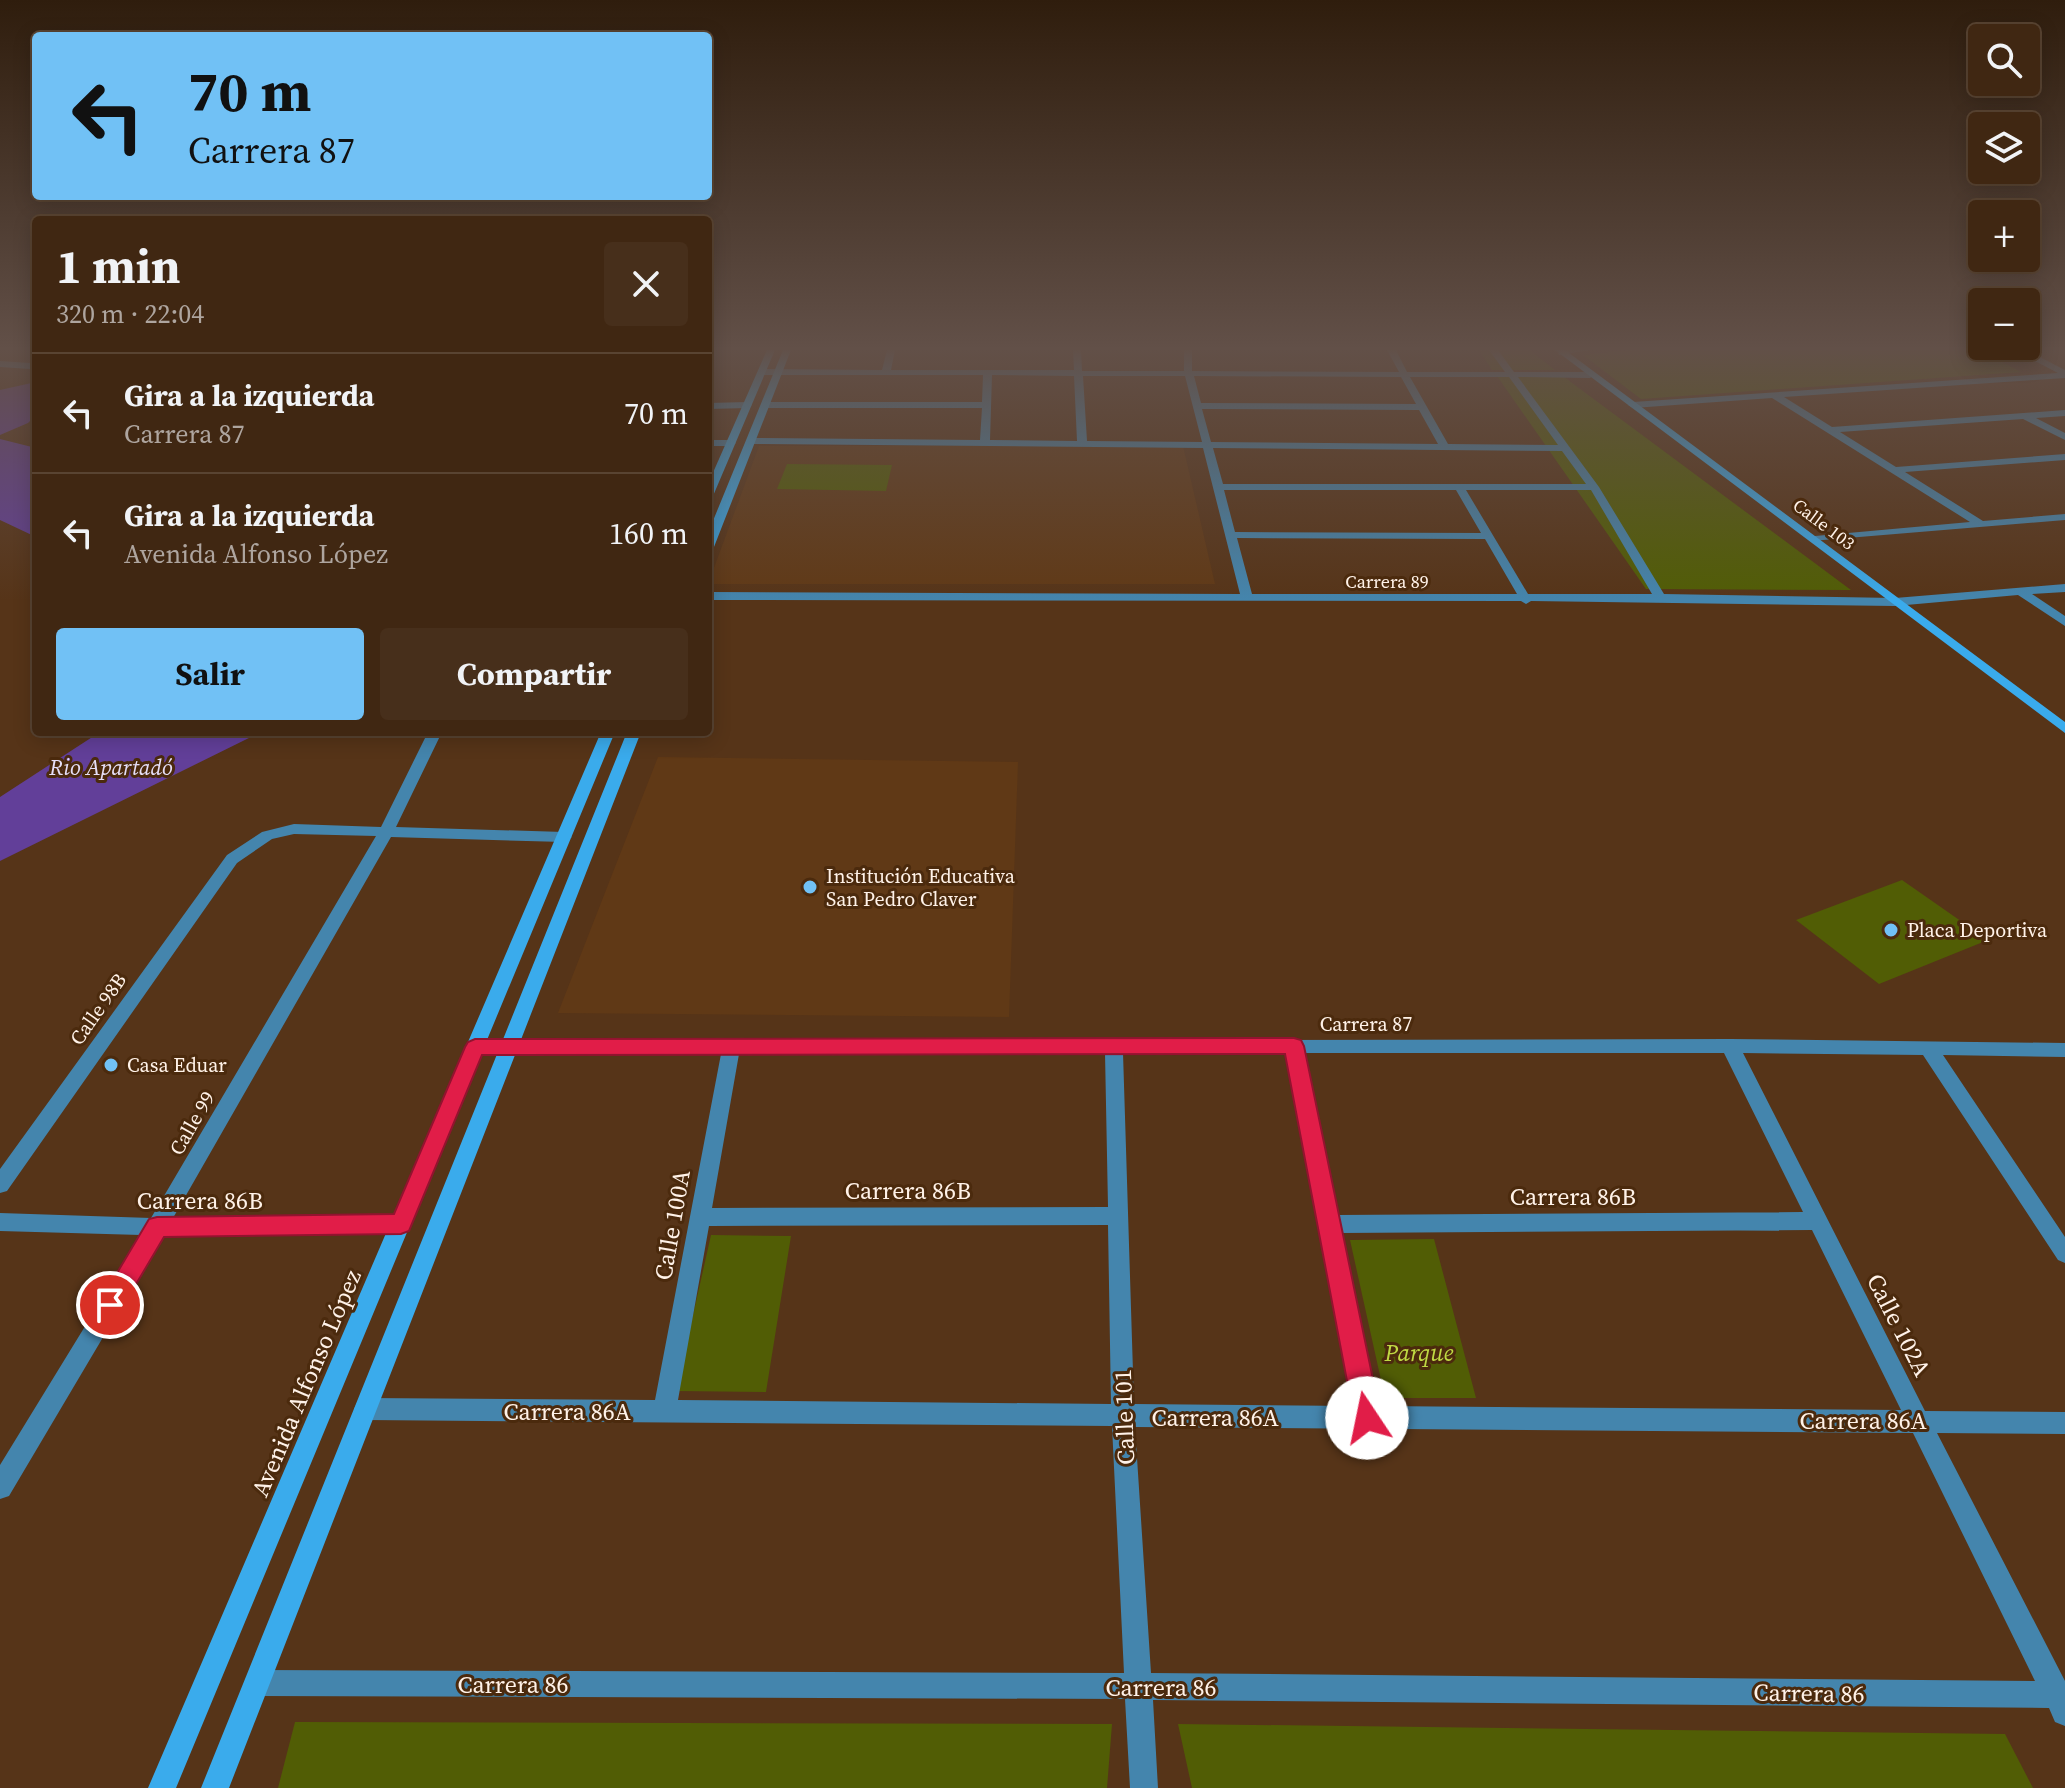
<!DOCTYPE html>
<html lang="es">
<head>
<meta charset="utf-8">
<style>
	:root { --surface:#402712; --page:#472f1b; --text:#f1f3f6; --muted:#aea59f; --line:#594432; --accent:#71c1f5 }
	body { margin:0; font-family:"Source Serif 4",serif; background:var(--page); color:var(--text); height:100vh; display:flex; flex-direction:column; font-size:30px; white-space:nowrap }
	* { box-sizing:border-box; margin:0 }
	p { font-size:26px; color:var(--muted) }
	.icon { flex:none; width:44px; height:44px; fill:none; stroke:currentColor; stroke-width:2; stroke-linecap:round; stroke-linejoin:round }
	.map { position:relative; flex:1; overflow:hidden }
	.details { position:absolute; left:32px; top:216px; width:680px; height:520px; display:flex; flex-direction:column; background:var(--surface); border-radius:8px; box-shadow:0 4px 20px #0003,0 0 0 2px var(--line) }
	.details>* { flex:none }
	.hud { position:absolute; left:32px; top:32px; width:680px; height:168px; border-radius:8px; box-shadow:0 4px 20px #0003,0 0 0 2px var(--line); background:#71c1f5; color:#111; overflow:hidden }
	.fabs { position:absolute; left:1968px; top:24px; display:grid; gap:16px }
	.fabs a { display:grid; place-items:center; width:72px; height:72px; border-radius:8px; background:var(--surface); box-shadow:0 4px 20px #0003,0 0 0 2px var(--line); font-size:40px }
	.pin { position:absolute; display:grid; place-items:center; width:68px; height:68px; color:#fff; margin:-34px; border:4px solid #fff; border-radius:50%; box-shadow:0 2px 8px #0007 }
	.me { position:absolute; width:88px; margin:-44px; rotate:349deg; stroke-linejoin:round; filter:drop-shadow(0 0 6px #0008) }
	.turn { display:flex; align-items:center; gap:28px; height:168px; padding:0 24px; font-size:36px }
	.turn .icon { width:104px; height:104px; stroke-width:2.5 }
	.turn b { display:block; font-size:56px; line-height:68px }
	.round { display:grid; place-items:center; flex:none; width:84px; height:84px; border-radius:8px; background:var(--page) }
	.summary { display:flex; align-items:center; justify-content:space-between; height:136px; padding:0 24px }
	h1 { font-size:48px; font-weight:700; line-height:60px }
	.cta { display:flex; gap:16px; margin-top:auto; padding:16px 24px }
	.cta a { flex:1; height:92px; border-radius:8px; background:var(--accent); color:#111; font-size:32px; font-weight:700; line-height:92px; text-align:center }
	.cta a+a { background:var(--page); color:var(--text) }
	ul { padding:0; list-style:none }
	li { display:flex; align-items:center; gap:24px; height:120px; padding:0 24px; border-top:2px solid var(--line) }
	li div { flex:1 }
	li b { display:block; font-size:30px }
	li em { font-style:normal }
	.map>svg:first-child { display:block }
</style>
</head>
<body>
<div class="map">
<svg width="2065" height="1788" viewBox="0 0 2065 1788">
	<rect width="100%" height="100%" fill="#563418"/>
	<path fill="#603916" d="M759 446H1183L1215 584H708Z
		M658 757 1018 762 1009 1017 558 1013Z"/>
	<path fill="#515d05" d="M1479 350H1530L1555 370H1492Z
		M1629 350H1979L2021 372 1641 399 1583 355Z
		M1497 376 1564 377 1851 590 1646 589Z
		M787 464 892 465 886 491 777 489Z
		M1902 880 1988 940 1879 984 1796 920Z
		M711 1235 791 1236 766 1392 676 1391Z
		M1434 1239 1476 1398H1385L1350 1240Z
		M295 1722 1112 1724 1107 1788H278Z
		M1178 1724 2005 1734 2033 1788H1192Z"/>
	<path fill="#623f99" d="M36 382V408L0 425V390Z
		M0 441 12 454 36 460V537L0 520Z
		M100 732H261L0 861V797Z"/>
	<g fill="none" stroke-linecap="round" stroke-linejoin="round">
		<path fill="#623f99" fill-rule="evenodd" d="M36 389V415L28 423 0 435V412L25 391Z
			M0 439 36 448V468L0 459Z"/>
		<path fill="#4485ad" fill-rule="evenodd" d="M887 350H895L891 370H1074L1073 350H1081L1082 371H1184V350H1192V371L1399 372 1387 350H1396L1407 372H1505L1489 350H1498L1514 372H1590L1594 375 1590 378 1518 377 1599 487 1664 594 1895 598 2065 584V592L2032 594 2065 616V626L2018 595 1895 606 1531 601 1526 604 1521 601 708 600V592L1240 594 1203 448 752 444 747 441 752 438 980 440 982 408H767L762 405 767 402H982L983 375H762L758 372 762 369 882 370ZM992 375 1074 376 1077 441 990 440ZM1083 376H1185L1202 442 1087 441ZM1194 376 1401 377 1416 404 1201 403ZM1410 377H1509L1558 445 1448 444ZM1202 409 1419 410 1438 444 1211 442ZM1213 448 1562 451 1586 484H1223ZM1224 490H1456L1481 533 1235 532ZM1466 490H1591L1652 594H1528ZM1237 538 1485 539 1517 594H1252Z
			M1562 350H1590L1559 355 1558 353Z
			M2014 350H2026L2065 370V378L1784 397 1832 427 2065 410V416L2036 418 2065 433V440L2023 419 1840 432 1896 467 2065 454V460L1905 472 1983 521 2065 514V520L1811 541V537L1815 536 1970 522 1772 398 1633 408 1628 405 1633 402 2058 373Z
			M0 361 30 363 34 366 30 369 0 367Z
			M708 403 747 402 752 405 747 408 708 409Z
			M708 440H731L736 443 731 446H708Z
			M428 732H442L396 827 564 832 572 837 564 842 391 837 173 1218 401 1215 408 1218 411 1224 408 1230 401 1233 163 1236 9 1496 0 1499V1465L141 1235 0 1231V1213L151 1218 376 836 294 834 272 839 237 863 7 1191 0 1193V1169L227 855 262 832 294 824 381 827Z
			M1730 1039 2065 1043V1057L1943 1055 2065 1237V1263L2058 1260 1923 1055 1743 1053 1925 1411 2065 1412V1434L1937 1433 2065 1681V1726L2055 1722 2049 1708 1153 1700 1158 1788H1130L1125 1699 257 1696 248 1692 244 1683 248 1674 257 1670 1124 1673 1112 1426 366 1420 358 1417 354 1409 358 1401 366 1398 655 1400 721 1054H475L469 1052 466 1047 469 1042ZM1105 1053 1108 1207 712 1208 739 1054ZM1123 1053H1286L1353 1406 1134 1404ZM1305 1053H1724L1803 1212 1337 1215ZM1108 1225 1111 1404 678 1400 709 1226ZM1812 1230 1901 1410 1376 1406 1341 1233ZM1135 1427 1913 1433 2035 1681 1151 1673Z"/>
		<path fill="#3aabec" fill-rule="evenodd" d="M767 350H775L713 496 708 499V484Z
			M783 350H791L714 547 708 550V533Z
			M1555 350H1565L2065 722V733Z
			M601 732H615L176 1788H148Z
			M627 732H641L229 1788H201Z"/>
	</g>
	<linearGradient id="sky" x2="0" y2="1"><stop stop-color="#2f1d0d"/><stop offset="0.58" stop-color="#625048"/><stop offset="1" stop-color="#625048" stop-opacity="0"/></linearGradient>
	<rect width="2065" height="601" fill="url(#sky)"/>
	<path fill="#e11d48" stroke="#92132f" stroke-width="2" d="M1294 1038 1301 1040 1304 1046 1381 1418 1377 1427 1367 1430 1358 1427 1354 1418 1285 1054 482 1055 409 1231 401 1234 164 1237 119 1313 110 1316 101 1313 98 1305 149 1219 157 1217 394 1214 465 1047 468 1042 475 1039Z"/>
	<g fill="#71c1f5" stroke="#4b2a0d" stroke-width="3">
		<circle cx="810" cy="887" r="8"/>
		<circle cx="1891" cy="930" r="8"/>
		<circle cx="111" cy="1065" r="8"/>
	</g>
	<g text-anchor="middle" dominant-baseline="central" stroke-width="6" stroke-linejoin="round" paint-order="stroke">
		<g font-size="18" fill="#fff2e8" stroke="#4b2a0d">
			<text transform="translate(1824 524) rotate(37)">Calle 103</text>
			<text x="1387" y="581">Carrera 89</text>
		</g>
		<g font-size="20" fill="#fff2e8" stroke="#4b2a0d" text-anchor="start">
			<text x="826" y="876">Institución Educativa<tspan x="826" dy="23">San Pedro Claver</tspan></text>
			<text x="1907" y="930">Placa Deportiva</text>
			<text x="127" y="1065">Casa Eduar</text>
		</g>
		<g font-size="20" fill="#fff2e8" stroke="#4b2a0d">
			<text transform="translate(98 1009) rotate(-55)">Calle 98B</text>
			<text x="1366" y="1024">Carrera 87</text>
			<text transform="translate(192 1123) rotate(-60)">Calle 99</text>
		</g>
		<g font-size="22" font-style="italic" fill="#e6dff8" stroke="#4b2a0d">
			<text x="111" y="767">Rio Apartadó</text>
		</g>
		<g font-size="24" fill="#fff2e8" stroke="#4b2a0d">
			<text x="908" y="1190">Carrera 86B</text>
			<text x="1573" y="1196">Carrera 86B</text>
			<text x="200" y="1200">Carrera 86B</text>
			<text transform="translate(672 1225) rotate(-80)">Calle 100A</text>
			<text transform="translate(1899 1325) rotate(63)">Calle 102A</text>
			<text transform="translate(306 1383) rotate(-67)">Avenida Alfonso López</text>
			<text x="567" y="1411">Carrera 86A</text>
			<text transform="translate(1124 1417) rotate(-92)">Calle 101</text>
			<text x="1215" y="1417">Carrera 86A</text>
			<text x="1863" y="1420">Carrera 86A</text>
			<text x="513" y="1684">Carrera 86</text>
			<text x="1161" y="1687">Carrera 86</text>
			<text transform="translate(1809 1693) rotate(1)">Carrera 86</text>
		</g>
		<g font-size="24" font-style="italic" fill="#bfd943" stroke="#4b2a0d">
			<text x="1419" y="1352">Parque</text>
		</g>
	</g>
</svg>
<div class="fabs">
<a><svg class="icon" aria-label="search" viewBox="0 0 24 24"><circle cx="10" cy="10" r="6"/><path d="M15 15l6 6"/></svg></a>
<a><svg class="icon" aria-label="layers" viewBox="0 0 24 24"><path d="M12 4l9 5-9 5-9-5zM3 14l9 5 9-5"/></svg></a>
<a>+</a>
<a>−</a>
</div>
<div class="pin" style="left:110px;top:1305px;background:#d93025"><svg class="icon" aria-label="arrive" viewBox="0 0 24 24"><path d="M6 21V4h12l-3 4 3 4H6"/></svg></div>
<svg class="me" style="left:1367px;top:1418px" viewBox="-20 -20 40 40"><circle r="19" fill="#fff"/><path d="M0-13L10 11 0 6-10 11z" fill="#e11d48"/></svg>
<div class="hud">
<div class="turn"><svg class="icon" aria-label="left" viewBox="0 0 24 24"><path d="M17 20v-9H6M10 6l-5 5 5 5"/></svg><div><b>70 m</b>Carrera 87</div></div>
</div>
<section class="details">
<div class="summary"><div><h1>1 min</h1><p>320 m · 22:04</p></div><a class="round"><svg class="icon" aria-label="close" viewBox="0 0 24 24"><path d="M6 6l12 12M18 6L6 18"/></svg></a></div>
<ul>
<li><svg class="icon" aria-label="left" viewBox="0 0 24 24"><path d="M17 20v-9H6M10 6l-5 5 5 5"/></svg><div><b>Gira a la izquierda</b><p>Carrera 87</p></div><em>70 m</em></li>
<li><svg class="icon" aria-label="left" viewBox="0 0 24 24"><path d="M17 20v-9H6M10 6l-5 5 5 5"/></svg><div><b>Gira a la izquierda</b><p>Avenida Alfonso López</p></div><em>160 m</em></li>
</ul>
<div class="cta"><a>Salir</a><a>Compartir</a></div>
</section>
</div>
</body>
</html>
